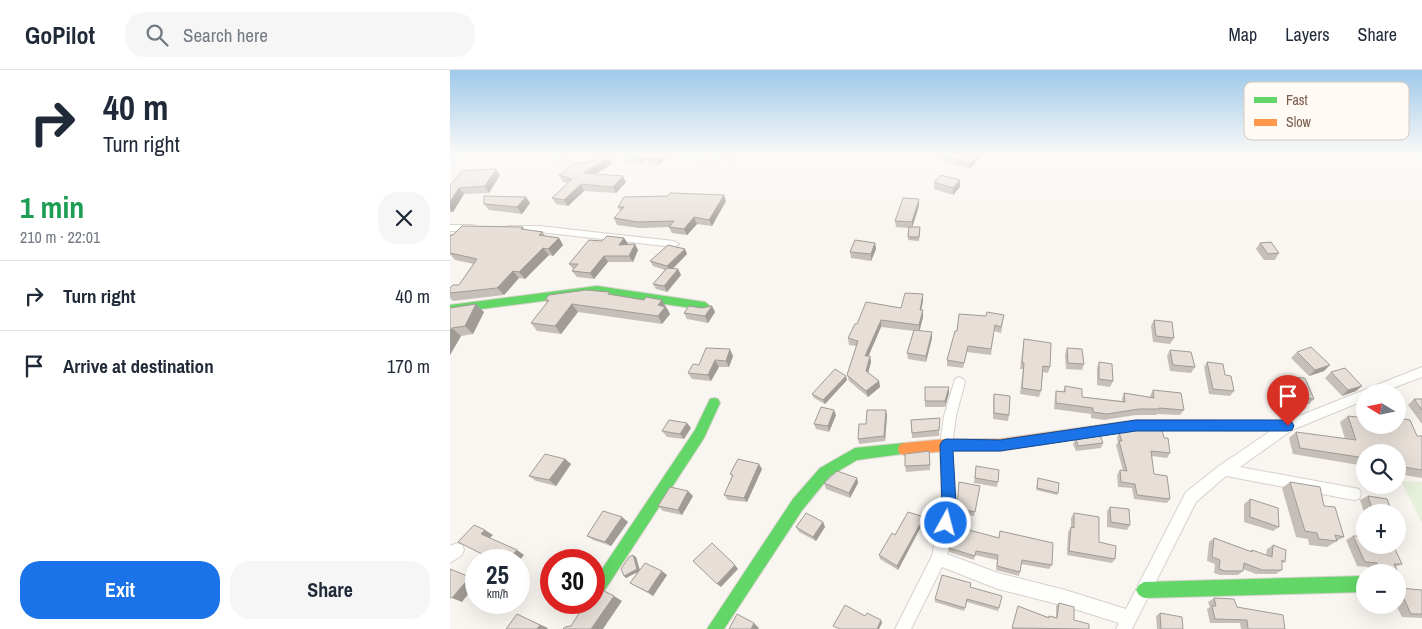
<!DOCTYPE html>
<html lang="en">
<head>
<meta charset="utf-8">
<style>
	:root { --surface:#fff; --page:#f6f6f7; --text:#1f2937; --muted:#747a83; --line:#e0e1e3; --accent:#1a73e8 }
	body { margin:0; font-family:"Archivo Narrow",sans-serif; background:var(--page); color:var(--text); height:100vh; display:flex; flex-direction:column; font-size:19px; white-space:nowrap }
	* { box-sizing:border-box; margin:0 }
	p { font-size:16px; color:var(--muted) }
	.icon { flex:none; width:28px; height:28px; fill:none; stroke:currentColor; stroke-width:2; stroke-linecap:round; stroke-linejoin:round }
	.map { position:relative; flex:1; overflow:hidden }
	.drawer { display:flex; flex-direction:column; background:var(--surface); width:450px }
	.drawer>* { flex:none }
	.hud { background:#fff; color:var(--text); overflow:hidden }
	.needle { width:32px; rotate:280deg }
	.buttons { position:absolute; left:906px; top:314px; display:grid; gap:10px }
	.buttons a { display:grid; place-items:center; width:50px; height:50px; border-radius:50%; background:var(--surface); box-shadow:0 5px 20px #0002; font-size:25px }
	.speed { position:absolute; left:15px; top:479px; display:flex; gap:10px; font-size:25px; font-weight:700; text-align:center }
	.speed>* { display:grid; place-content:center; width:65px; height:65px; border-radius:50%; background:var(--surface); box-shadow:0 5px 20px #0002; line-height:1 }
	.speed small { font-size:12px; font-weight:400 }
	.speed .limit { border:8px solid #d22; background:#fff; color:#111 }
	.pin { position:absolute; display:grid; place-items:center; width:42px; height:42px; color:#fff; margin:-51px -21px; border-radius:50% 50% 50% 0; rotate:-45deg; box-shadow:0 0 5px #0007 }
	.pin .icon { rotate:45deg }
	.me { position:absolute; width:55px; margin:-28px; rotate:7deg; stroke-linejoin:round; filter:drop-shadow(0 0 4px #0008) }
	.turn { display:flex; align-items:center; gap:18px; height:105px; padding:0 20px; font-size:22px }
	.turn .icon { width:65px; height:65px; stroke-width:2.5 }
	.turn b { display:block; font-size:35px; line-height:42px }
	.round { display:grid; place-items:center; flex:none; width:52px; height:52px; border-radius:20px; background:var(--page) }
	.summary { display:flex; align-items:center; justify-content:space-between; height:85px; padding:0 20px }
	h1 { font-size:30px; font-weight:700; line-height:38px; color:#1e9e55 }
	.action { display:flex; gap:10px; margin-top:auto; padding:10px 20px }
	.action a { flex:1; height:58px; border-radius:20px; background:var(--accent); color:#fff; font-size:20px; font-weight:700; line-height:58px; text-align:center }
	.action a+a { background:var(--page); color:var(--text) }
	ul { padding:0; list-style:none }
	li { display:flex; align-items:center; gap:15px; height:70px; padding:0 20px; border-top:1px solid var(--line) }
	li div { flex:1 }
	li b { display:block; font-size:19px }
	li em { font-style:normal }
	header { display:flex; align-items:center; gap:30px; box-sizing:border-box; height:70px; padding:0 25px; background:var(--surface); border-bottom:1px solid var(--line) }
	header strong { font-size:24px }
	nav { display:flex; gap:28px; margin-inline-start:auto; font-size:18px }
	.search { width:350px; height:45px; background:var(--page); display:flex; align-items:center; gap:12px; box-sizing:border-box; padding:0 18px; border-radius:20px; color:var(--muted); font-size:19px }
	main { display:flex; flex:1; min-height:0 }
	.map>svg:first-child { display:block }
</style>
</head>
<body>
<header>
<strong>GoPilot</strong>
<div class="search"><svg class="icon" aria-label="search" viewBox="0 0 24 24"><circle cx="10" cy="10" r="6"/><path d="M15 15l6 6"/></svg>Search here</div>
<nav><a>Map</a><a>Layers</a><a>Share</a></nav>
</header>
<main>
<section class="drawer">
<div class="hud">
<div class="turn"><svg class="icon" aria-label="right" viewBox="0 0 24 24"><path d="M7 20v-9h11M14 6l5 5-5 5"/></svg><div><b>40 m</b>Turn right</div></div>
</div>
<div class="summary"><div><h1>1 min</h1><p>210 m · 22:01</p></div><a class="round"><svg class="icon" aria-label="close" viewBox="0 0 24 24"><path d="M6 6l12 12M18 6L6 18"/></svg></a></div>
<ul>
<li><svg class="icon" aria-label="right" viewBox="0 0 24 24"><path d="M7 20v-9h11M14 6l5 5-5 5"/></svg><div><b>Turn right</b></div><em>40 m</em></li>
<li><svg class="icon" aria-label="arrive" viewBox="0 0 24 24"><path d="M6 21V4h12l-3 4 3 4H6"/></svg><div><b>Arrive at destination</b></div><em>170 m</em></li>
</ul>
<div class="action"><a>Exit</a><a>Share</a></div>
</section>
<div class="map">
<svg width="972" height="559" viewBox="0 0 972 559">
	<rect width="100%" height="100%" fill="#f9f5f0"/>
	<path fill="#e7f0db" d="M951 411 972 412V453Z"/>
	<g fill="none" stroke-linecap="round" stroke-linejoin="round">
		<defs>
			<path id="street" d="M1 86H9L3 96H0Z
				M94 86C112 84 115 94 128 94 140 94 150 84 162 86 143 102 126 101 105 90 101 88 97 88 94 86Z
				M220 86H243L283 90 287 92 283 94 224 88Z
				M0 155H23L28 158 23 161H0Z
				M59 156H89L224 171 229 174 224 177 89 162 56 161V157Z
				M972 297V307L932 322H915V330L842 360 790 397 904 418 909 419 911 424 909 429 904 430 776 406 746 432 682 559H666L669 553 615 536 548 519 492 497 461 559H445L482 486 492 435 490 375 494 346 505 309 509 307 513 309 515 312 506 346 502 375 506 435 497 484 548 503 615 520 676 539 736 422 769 396 834 352Z
				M7 473 12 475 14 480 12 485 0 493V476Z"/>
			<path id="fast" d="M147 216 255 232 260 236 255 240 147 224 0 243V235Z
				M264 328 268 329 270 333 254 368 149 529 144 532V511L245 360 260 329Z
				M750 350 838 351 842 352 844 356 842 360 838 361 750 360 746 359 744 355 746 351Z
				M454 373 459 375 460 379 459 383 407 390 380 406 353 439 274 559H257L343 429 370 398 405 378Z
				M915 506V522L694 528 689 525 686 520 689 515 694 512Z"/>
			<path id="slow" d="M686 350H750L754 351 756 355 754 359 750 360H686L550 381H496L454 385 449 383 448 379 449 375 454 373 496 369H550Z"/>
		</defs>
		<use href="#street" stroke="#d7d1cb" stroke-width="2"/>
		<use href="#fast" stroke="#d9d2cb" stroke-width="2"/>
		<use href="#slow" stroke="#d9d2cb" stroke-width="2"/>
		<use href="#street" fill="#fefefd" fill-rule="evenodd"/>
		<use href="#fast" fill="#63d668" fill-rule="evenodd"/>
		<use href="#slow" fill="#ff974d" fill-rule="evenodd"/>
	</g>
	<path fill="#c6bfb9" d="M175 86H217L209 95 201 94 196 90 192 94 177 92 174 87Z
		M486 86H531L520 99 486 89Z
		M162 94 146 104 176 112 166 123 134 121 118 136 106 134 102 128 118 113 113 112 109 105Z
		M50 105 39 123 14 124 3 142H0V115Z
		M484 112 510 117 503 125 484 119Z
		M276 131 262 156 247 154 237 165 222 163 219 157 190 158 167 155 164 148 170 141 168 137Z
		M80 133 72 144 39 140 34 134Z
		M469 136 462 157 470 161 469 171 458 170 459 158 446 157 445 151Z
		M73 157 75 160 93 162 95 166 109 168 113 175 103 186 99 185 75 209 69 208 54 225 3 231 0 228V218L9 215 24 194 5 190 0 184V165Z
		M174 168 178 174 177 175 188 180 183 192H158L144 209 127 207 122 201 123 199 119 194 152 171Z
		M425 173 426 179 421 191 401 188 400 182Z
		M810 173 829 183 825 190H814L806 179Z
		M237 184 223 199H228L231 205 217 222 206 219 203 214 215 200 203 196 200 191Z
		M159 222 161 225 217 238 220 244 212 254 128 242 111 264 87 261 81 253 97 233 95 230Z
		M473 224V231L471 240 473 247 470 260 482 268 476 292 458 289 457 283 464 261 431 257 418 286H420L421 292 418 303 429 311 430 317 418 327 399 311 397 305 406 276 399 275 398 268 407 254 451 238Z
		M262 236 265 242 258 253 237 249 234 243Z
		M0 238 34 242 23 264 11 266 0 285Z
		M554 245 551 263 544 261 541 285 517 282 513 298 497 296V290L507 261 536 246Z
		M704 250 724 268 720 274 703 272 701 256Z
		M574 269 600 297 598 303 593 302 591 321 589 327 570 324 573 299H570Z
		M617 278 634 294 632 300 616 299 615 285Z
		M720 280 745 297 741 303 720 301 717 286Z
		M847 282 874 301 859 306 841 288Z
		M283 286 279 297H269L261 311 242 309 238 303 249 295Z
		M649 292 663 311 660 317 647 315V298Z
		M757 292 775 305 784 321 780 326 759 324 754 297Z
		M881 302 912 316 906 321 892 326 875 308Z
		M831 307 864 329 859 334 834 333 826 313Z
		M397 310 375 334 364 328 362 324Z
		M615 316 632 327 672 331V329L674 323 700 327V326L703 320 734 340 730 345 707 344 706 345H686L654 350 641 348V344L604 339 605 327 606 321 613 322Z
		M475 317H499V323L495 337H475Z
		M544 324 559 345 558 351 543 349V330Z
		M964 329H972V354L958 335Z
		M386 345 379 362 366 359 364 354Z
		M437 345 435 371 409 374 408 369 416 354Z
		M898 346 967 366H972V408L948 404V382H915V396L843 384 839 368 846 362 895 369 890 352Z
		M490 348 489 366 462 368 461 350Z
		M237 353 241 358 234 369 217 367 212 361Z
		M669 363 714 368 720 383 717 388 702 386 704 404 720 429 717 433 684 429 682 418 668 417 667 405 670 400 673 401 666 375 668 372 667 368Z
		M626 369 653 373 651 378 626 381 623 374Z
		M479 381 480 400 456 402 455 396Z
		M115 389 121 394 106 416 86 411 79 406Z
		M526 396 548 412 547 417 524 413Z
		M312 399 297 432 278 430 274 425 282 406 280 404Z
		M407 408 408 413 400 428 376 419 374 413Z
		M588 408 608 423 607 425 586 420Z
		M509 412 530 416 524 446 507 443Z
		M840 412 874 436 894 467 877 477 859 475 858 469 846 467 832 418Z
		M243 426 232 445 213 441 208 436Z
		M918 426 942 442H915V445L910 430Z
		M800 429 829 457 823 461 794 452V434Z
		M660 437 680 455 677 460 657 457V441Z
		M624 443 649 472 665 489 662 493 617 485 618 462 621 457V458V448Z
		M474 447V451L448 500 430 489 429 485 445 465Z
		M178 452 161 476 143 470 137 466Z
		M373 452 375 457 366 471 349 462 346 457Z
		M550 461 602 495 599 499 571 494 570 502 569 506 546 500 547 490 525 485 524 490 499 482V478L549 468Z
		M903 466 952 494 945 497 948 502H921L918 497 907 496 896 470Z
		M764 468 800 481 802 480 816 485 817 479 823 475 835 492 832 493V500L826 504H806L793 499V501L788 505H770L764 503 765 494 757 491 759 472Z
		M186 487 190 500 217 505 203 526 180 513 188 501 176 508 174 506Z
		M520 517 549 538 548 541 517 532 514 541 485 532V529Z
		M949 518 972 520V548L952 547 946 535H948V519Z
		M764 528 787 537 835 559H791L790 553H760L757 539 760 537 758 532Z
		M609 533 624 550 639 559H562L568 536 598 547 599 546 606 547V536Z
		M710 543 733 559H707L706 546Z"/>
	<path fill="#a19b96" d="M192 86H193L196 90 192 94 190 88Z
		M210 86H217L209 95 207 89Z
		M527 86H531L520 99V93Z
		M159 87 162 94 137 109 133 103Z
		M46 99 50 105 39 123 35 116Z
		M173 106 176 112 166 123 163 117Z
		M510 110V117L503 125V118Z
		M131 114 134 121 118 136 114 130Z
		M9 118 14 124 3 142 0 139V132Z
		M274 125 276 131 262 156 259 150Z
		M76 127 80 133 72 144 67 137Z
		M469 129V136L462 158V152Z
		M244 147 247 154 237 165 234 159Z
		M109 168 113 175 103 186 98 179Z
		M174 168 178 174 172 181 169 175Z
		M425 173 426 179 421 191V184Z
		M185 174 188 180 183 192 179 186Z
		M93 178 99 185 75 209 69 202Z
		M235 179 237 184 220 201 217 196Z
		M154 186 158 192 144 209 140 203Z
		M228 199 231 205 217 222 214 216Z
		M63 201 69 208 54 225 47 218Z
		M473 224V231L470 246V240Z
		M212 230 220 244 212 254 208 246V235Z
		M26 234 34 242 23 264 15 256Z
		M122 234 128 242 111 264 105 256Z
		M262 236 265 242 258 253 255 246Z
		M473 240V247L469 262V255Z
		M431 250V257L416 292 415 286Z
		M2 258 11 266 0 285V261Z
		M482 262V268L476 292V286Z
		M280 279 283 286 279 297 276 291Z
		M420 286 421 292 417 307 416 301Z
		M265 290 269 297 261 311 258 305Z
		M880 295 874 301 859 306 865 300Z
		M396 306 397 310 375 334 373 330Z
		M429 311 430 317 418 327 416 321Z
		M912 316 906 321 892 326 898 320Z
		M499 317V323L495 337V331Z
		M384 340 386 345 379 362 378 356Z
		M436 340 437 345 435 371 434 366Z
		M237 353 241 358 234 369 230 364Z
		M115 389 121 394 106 416 99 410Z
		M309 394 312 399 297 432 294 428Z
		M407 408 408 413 400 428 399 423Z
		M238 421 243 426 232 445 228 440Z
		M172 447 178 452 161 476 155 472Z
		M474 447V451L448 500 447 496Z
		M373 452 375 457 366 471 363 467Z
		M35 460 43 465 39 469 31 464Z
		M67 480 74 485 69 491V490H58Z
		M183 485 186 487 190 501 176 508 174 506Z
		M285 495 288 499 271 517 267 514Z
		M212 501 217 505 203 526 198 522Z
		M20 507 26 510V514L12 532 2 528Z
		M164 526 172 531 153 559H141Z
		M67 544 75 548 98 558 97 559H87Z
		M431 550 432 553 429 559H427Z
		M304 553 309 558 308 559H301Z"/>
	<path fill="#e6ded7" stroke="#a19b96" d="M154 86 159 87 133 103 173 106 163 117 131 114 114 130 102 128 122 109 109 105 126 93H138Z
		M175 86H192L190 88 174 87Z
		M195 86H210L207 89H199Z
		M494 86H527L520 93Z
		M46 99 35 116 9 118 0 132V115L12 101Z
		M491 105 510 110 503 118 484 112Z
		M220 123 274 125 259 150 244 147 234 159 219 157 224 151 187 152 164 148 174 137H168L174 127 218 126Z
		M34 126 76 127 67 137 34 134Z
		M453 128 469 129 462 152 445 151Z
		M12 156 73 157 71 159 93 162 89 165 109 168 98 179 93 178 69 202 63 201 47 218 0 223V218L3 215H9L27 189 0 183V165H3Z
		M459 157H470L469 167H458Z
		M157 166 174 168 169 175 185 174 179 186H154L140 203 122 201 128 194H119L139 170 152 171Z
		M405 170 425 173 421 184 400 182Z
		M821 172 829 183 818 184 810 173Z
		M218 175 235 179 217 196 200 191Z
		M217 198 228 199 214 216 203 214Z
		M136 220 159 222 158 224 194 230 196 227 212 230 208 235 215 237 208 246 122 234 105 256 81 253 99 230H95L99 225Z
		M455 223 473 224 470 240H473L469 255 431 250 415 286H420L416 301 429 311 416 321 397 305 408 271 398 268 405 254H407L416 232 451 238Z
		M26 234 15 256 2 258 0 261V238Z
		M239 236 252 238 262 236 255 246 234 243Z
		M537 242 554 245 551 257 545 255 541 279 518 276 514 293 497 290 505 261H507L509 244 536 246Z
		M704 250 722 252 724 268 706 266Z
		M464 260 482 262 476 286 457 283Z
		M574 269 601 273 600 297 593 296 591 321 572 318 574 293H572Z
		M861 277 880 295 865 300 847 282Z
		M256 278 280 279 276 291 265 290 258 305 238 303 243 294 249 295Z
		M617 278 632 279 634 294 618 293Z
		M720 280 741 282 745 297 723 295Z
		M649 292 662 294 663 311 649 309Z
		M757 292 773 294 775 305 781 306 784 321 763 319Z
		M895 298 912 316 898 320 881 302Z
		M385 299 396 306 373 330 362 324Z
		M831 307 855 308 864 329 840 327Z
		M615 316 632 319V327L675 332 674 323 704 328 703 320 731 323 734 340 709 338V339H689L657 344 643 342V338L606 333V321L615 322Z
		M475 317H499L495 331H475Z
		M544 324 560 326 559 345 544 343Z
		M964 329H972V340Z
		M371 337 384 340 378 356 364 354Z
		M417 340H436L434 366 408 369 409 354H416Z
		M898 346 915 348V355H948V348L960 350 967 366H972V400L954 397 953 394 948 393V382H915V388L850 378 846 362 906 370Z
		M490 348 489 360 462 363 461 350Z
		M219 350 237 353 230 364 212 361Z
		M689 360H712L714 368H718L720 383 701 381 704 404 717 406 720 429 687 425 685 414 671 412 670 400 677 401 669 371H672L669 363Z
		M650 365 653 373 628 376 626 369Z
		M479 381 480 395 455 396V384Z
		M95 384 115 389 99 410 79 406Z
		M288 389 309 394 294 428 274 425 283 405 280 404Z
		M526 396 549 400 548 412 525 408Z
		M387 401 407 408 399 423 374 413Z
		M588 408 609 413 608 423 587 418Z
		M509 412 530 416 525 442 507 438Z
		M840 412 870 417 874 436 885 437 894 467 885 465 887 471 869 469 867 463 855 461Z
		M220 417 238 421 228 440 208 436Z
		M918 426 937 429 942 442H923Z
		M800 429 828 438 829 457 800 447Z
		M660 437 679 439 680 455 661 452Z
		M153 441 172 447 155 472 137 466Z
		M458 442 474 447 447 496 429 485 442 463 445 465Z
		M356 443 373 452 363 467 346 457Z
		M624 443 649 447V472L666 476 665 489 619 481 621 457 624 458Z
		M24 455 35 460 31 464 67 480 58 490H30L34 485 8 472Z
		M504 456 549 468 550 461 603 473 602 495 572 490 570 502 547 496 548 485 526 481 525 486 499 478Z
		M903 466H915V475H943L952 494H944L948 502 930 501 927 493 915 492Z
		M764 468 802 482V480L822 487 823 475 836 480 835 492 832 490V500H812L794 493 793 501H775L769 499 770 490 762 487Z
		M262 473 285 495 267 514 243 491Z
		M183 485 187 499 174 506 171 499 179 487Z
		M195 493 212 501 198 522 180 513Z
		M26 494V500L23 498Z
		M0 499 20 507 2 528 0 527Z
		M492 505 521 513 520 517 552 526 549 538 517 529 515 538 485 529Z
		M949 518 972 520V544H961Z
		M150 519 164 526 141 559H113L115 557 121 556 136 532H144V528Z
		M764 528 784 529 787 537 833 545 835 559H798L797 550 765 549 762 536H766Z
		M609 533 624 537V550L639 554V559L562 558 568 536 599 548V546L607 548Z
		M395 535 415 546 417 543 431 550 427 559H390L383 556Z
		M710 543 732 547 733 559H711Z
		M67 544 90 555 87 559H56Z
		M287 544 304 553 301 559H279Z"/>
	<linearGradient id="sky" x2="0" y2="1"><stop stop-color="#9ec9e9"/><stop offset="0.52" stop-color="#fcfaf8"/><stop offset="1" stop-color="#fcfaf8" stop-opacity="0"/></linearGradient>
	<rect width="972" height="164" fill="url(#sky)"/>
	<path fill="#1a73e8" stroke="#114b97" d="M686 350H838L842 352 844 356 842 360 838 361H686L550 381H503L506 435 501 458 496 460 490 458 488 453 492 435 490 375 492 371 496 369 550 370Z"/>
	<rect x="794" y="12" width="165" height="58" rx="8" fill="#fffaf3" stroke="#d7cbc1" stroke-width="1"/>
	<rect x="804" y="27" width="23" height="6" fill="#63d668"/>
	<rect x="804" y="49" width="23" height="7" fill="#ff974d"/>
	<g font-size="14" fill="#7a5c4d">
		<text x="836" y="35">Fast</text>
		<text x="836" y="57">Slow</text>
	</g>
</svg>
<div class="buttons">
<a><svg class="needle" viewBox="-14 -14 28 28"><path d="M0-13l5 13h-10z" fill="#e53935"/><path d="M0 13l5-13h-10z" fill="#747a83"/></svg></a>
<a><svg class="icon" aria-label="search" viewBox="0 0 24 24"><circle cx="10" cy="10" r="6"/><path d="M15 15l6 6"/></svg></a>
<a>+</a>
<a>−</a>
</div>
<div class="speed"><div>25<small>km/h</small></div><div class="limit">30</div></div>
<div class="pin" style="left:838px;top:356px;background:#d93025"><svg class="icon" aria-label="arrive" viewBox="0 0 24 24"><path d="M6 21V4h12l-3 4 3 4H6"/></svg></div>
<svg class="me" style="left:496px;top:453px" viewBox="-20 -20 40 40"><circle r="17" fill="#1a73e8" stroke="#fff" stroke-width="3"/><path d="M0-11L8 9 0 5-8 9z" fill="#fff"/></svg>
</div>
</main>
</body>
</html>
